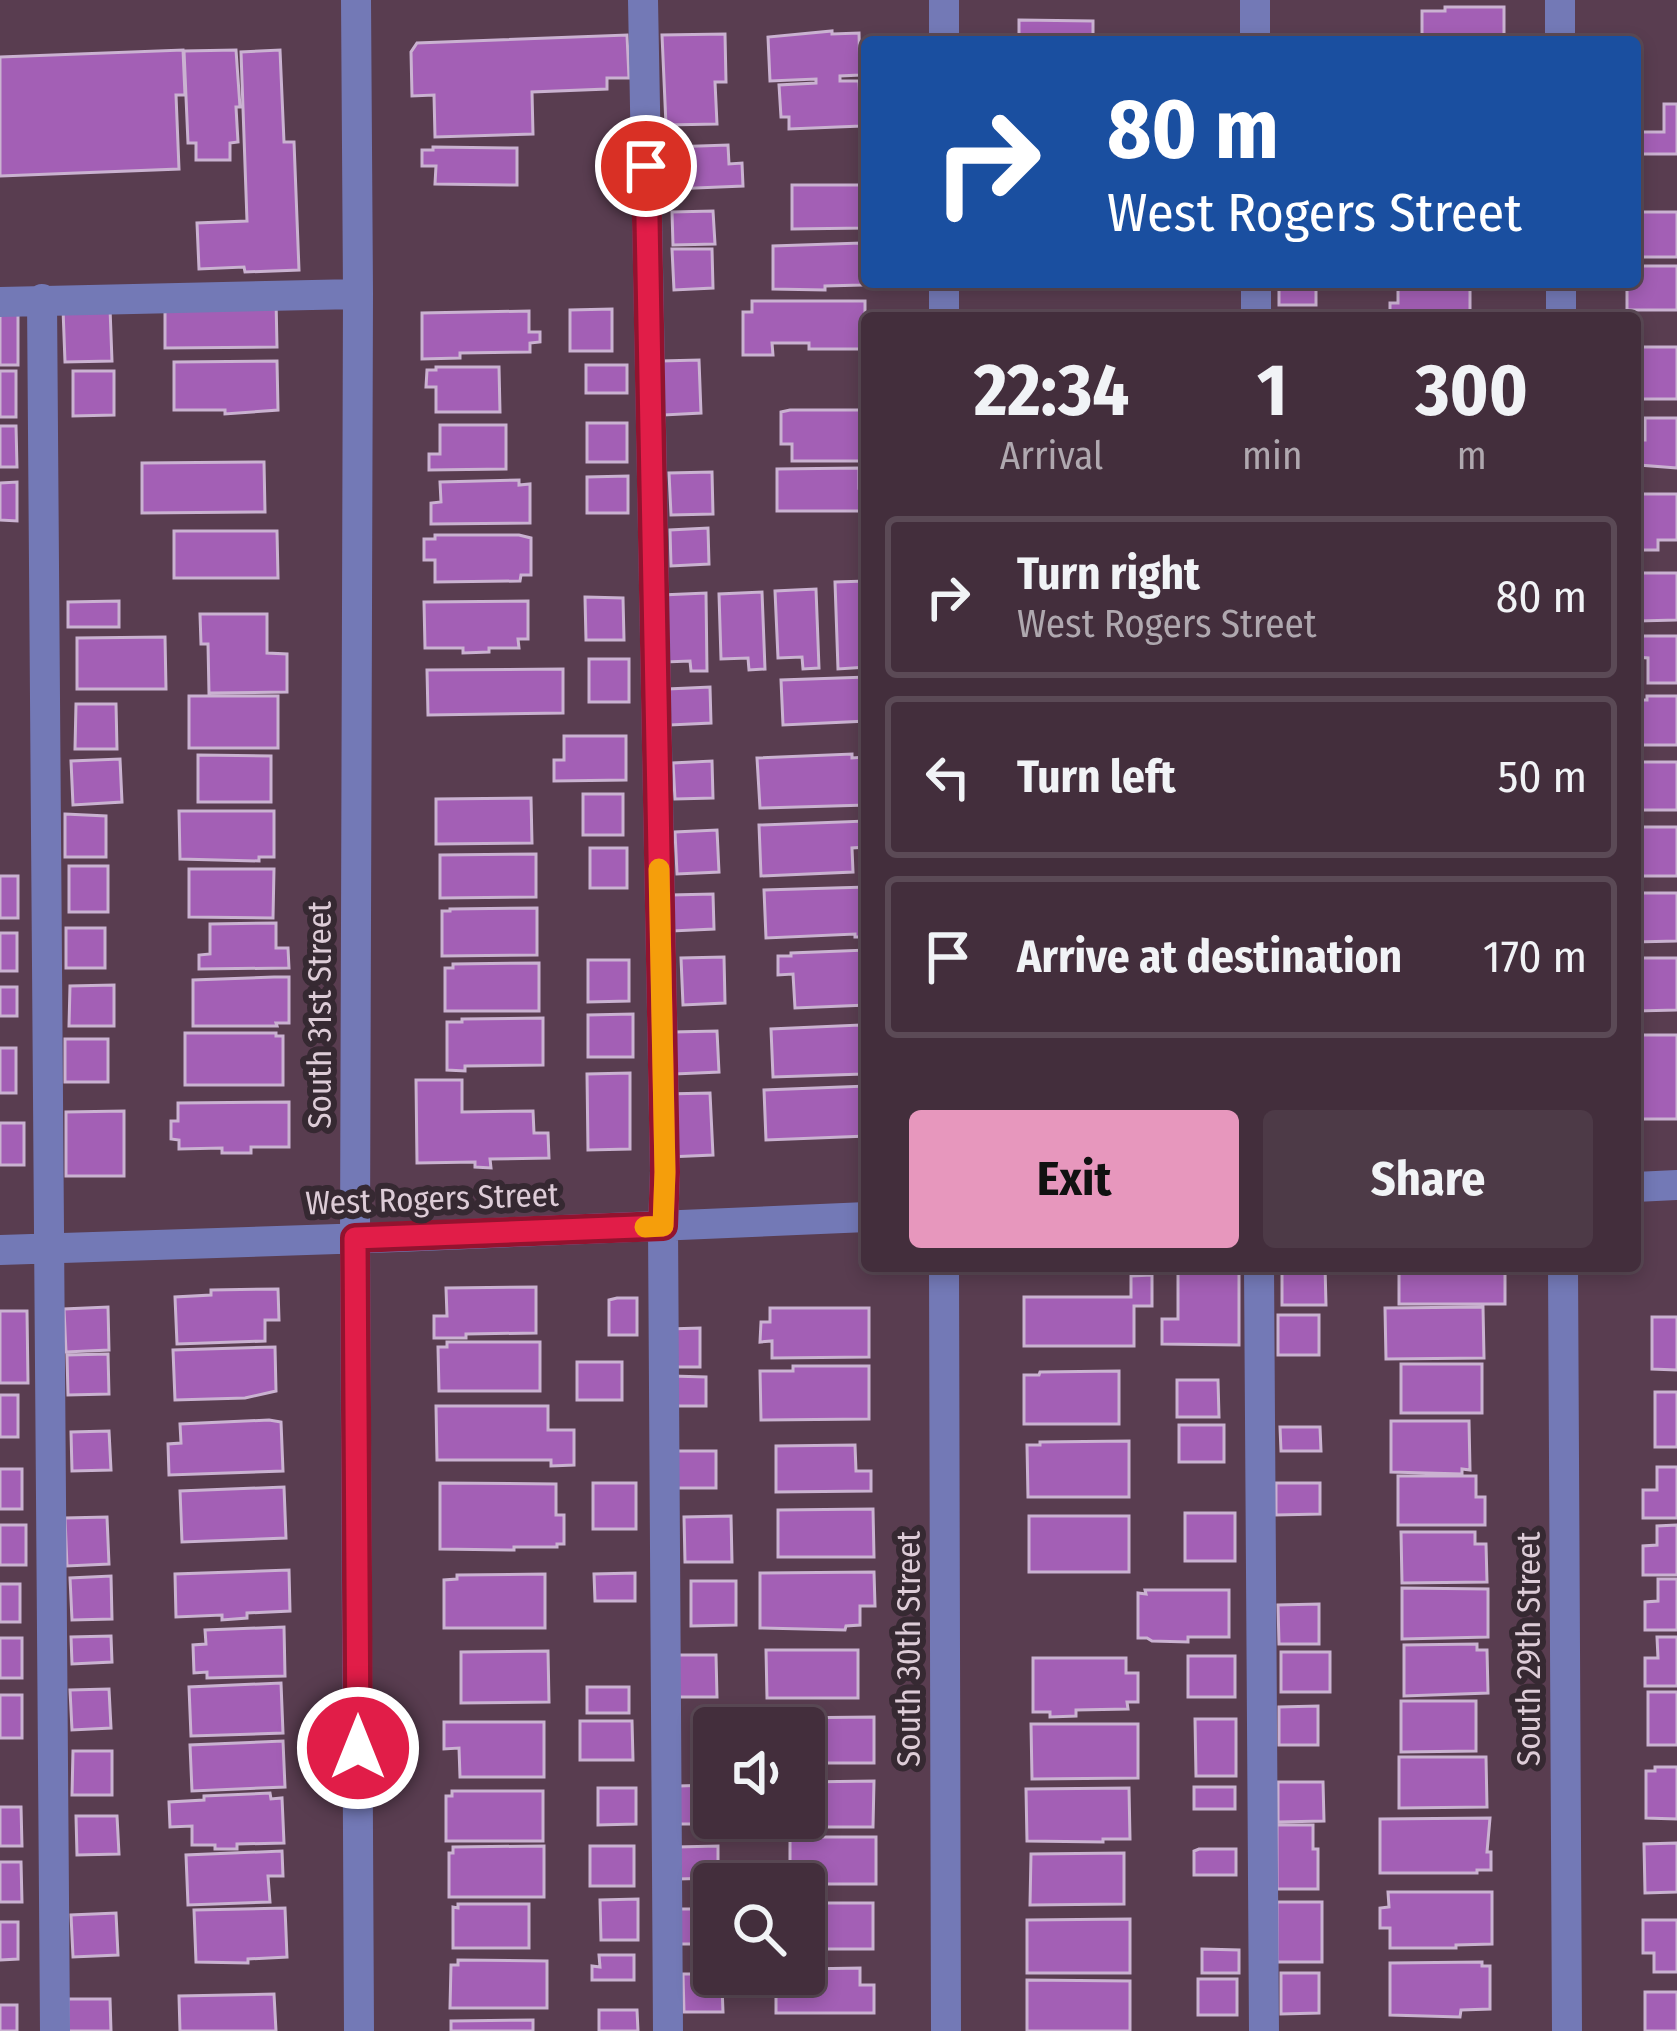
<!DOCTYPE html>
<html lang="en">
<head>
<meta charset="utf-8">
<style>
	:root { --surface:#432e3c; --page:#4d3a47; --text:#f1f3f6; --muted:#afa8af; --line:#5b4a56; --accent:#e797bd }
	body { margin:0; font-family:"Fira Sans Condensed",sans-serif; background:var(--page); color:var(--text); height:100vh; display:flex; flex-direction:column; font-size:45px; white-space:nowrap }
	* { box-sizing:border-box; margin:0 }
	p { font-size:39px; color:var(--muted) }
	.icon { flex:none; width:66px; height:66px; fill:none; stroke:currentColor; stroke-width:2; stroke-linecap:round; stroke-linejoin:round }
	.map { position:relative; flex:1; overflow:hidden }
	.panel { position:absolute; left:861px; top:312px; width:780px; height:960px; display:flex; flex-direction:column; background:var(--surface); border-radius:12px; box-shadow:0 6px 18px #0003,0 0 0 3px var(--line) }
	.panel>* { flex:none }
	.top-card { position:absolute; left:861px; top:36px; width:780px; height:252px; border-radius:12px; box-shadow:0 6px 18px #0003,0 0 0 3px var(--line); background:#1a4fa0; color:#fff; overflow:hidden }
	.fabs { position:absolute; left:693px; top:1707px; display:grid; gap:24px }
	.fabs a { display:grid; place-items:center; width:132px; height:132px; border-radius:12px; background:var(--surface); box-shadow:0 6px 18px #0003,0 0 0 3px var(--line); font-size:60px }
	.pin { position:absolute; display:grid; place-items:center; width:102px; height:102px; color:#fff; margin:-51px; border:6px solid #fff; border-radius:50%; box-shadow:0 3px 12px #0007 }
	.me { position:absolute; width:132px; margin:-66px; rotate:0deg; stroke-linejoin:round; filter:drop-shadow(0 0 9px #0008) }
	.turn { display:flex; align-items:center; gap:42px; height:252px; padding:0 48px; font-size:54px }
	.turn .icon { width:156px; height:156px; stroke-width:2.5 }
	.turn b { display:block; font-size:84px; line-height:102px }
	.eta { display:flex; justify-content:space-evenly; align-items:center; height:204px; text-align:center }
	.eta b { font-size:72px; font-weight:700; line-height:84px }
	.button { display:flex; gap:24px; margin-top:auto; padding:24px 48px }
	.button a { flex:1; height:138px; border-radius:12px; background:var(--accent); color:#111; font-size:48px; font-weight:700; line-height:138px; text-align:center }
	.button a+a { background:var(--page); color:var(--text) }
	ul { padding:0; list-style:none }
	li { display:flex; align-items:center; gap:36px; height:162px; margin:0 24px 18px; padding:0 24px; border:6px solid var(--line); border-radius:12px }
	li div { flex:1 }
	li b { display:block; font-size:45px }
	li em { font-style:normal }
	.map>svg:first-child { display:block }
</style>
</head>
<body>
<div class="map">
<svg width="1677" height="2031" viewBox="0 0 1677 2031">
	<rect width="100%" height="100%" fill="#593d50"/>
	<path fill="#a35fb5" stroke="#cab2d1" stroke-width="3" d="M1445 7H1504V42H1422V11H1445Z
		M1019 20 1093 21V42H1019Z
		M832 31V34L859 33 860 75 840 76V81H859L861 126 789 129V117H781L779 85 816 83V79L770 81 768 37Z
		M725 34 726 82H715L717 124 666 125 662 35Z
		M627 35 629 78H607V89L532 92 533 134 435 137 434 95 412 96 411 52 417 43Z
		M183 50 185 95H176L179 169 0 176V57Z
		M236 50 240 107H236L238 142 230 143V160H196V143H188L184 51Z
		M280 50 284 142H294L299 270 245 272 244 267 199 269 197 223 247 221 241 52Z
		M1664 104H1677V154H1635V132H1664Z
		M728 145 729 164 742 163 743 186 672 189V176L660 177 661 162H672L671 147Z
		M433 147 517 148V185L435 184 436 166H422V150H433Z
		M792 185H864L865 228 792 229Z
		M713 211 715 244 673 245 672 212Z
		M1635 212H1677V257H1635Z
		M861 243 862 285 825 286V290L773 289V246Z
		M672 249H712L713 288 674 290Z
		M1636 266H1677V310H1627V282H1635Z
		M1398 282H1470V318H1390V303H1398Z
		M1316 284V305H1279V285Z
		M276 299 277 347 165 348V305Z
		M752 301H865V349H809V343H772L773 355H743V312H752Z
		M110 308 112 361 65 362 63 309Z
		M612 309V351H570V310Z
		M0 310H18V365H0Z
		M529 311V332H540V342L530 343V352L460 353V358L422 359V313Z
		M1635 347H1677V399H1635Z
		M699 360 701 413 664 415 661 361Z
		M277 361 278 410 225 414V410H174V362Z
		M586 365H627V393H586Z
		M436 367H499L500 412H436V387H426L427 370H436Z
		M0 371H16V417H0Z
		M73 371H114V415L73 416Z
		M790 410H860V461H792V444H781V412Z
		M1645 418H1677V468L1639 465 1638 440H1645Z
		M587 423H627V462H587Z
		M440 425H506V469L429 470V454H440Z
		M0 426H16L17 467H0Z
		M264 462 265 512 142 513V463Z
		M859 468V488L867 487V511H777V469Z
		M712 472 713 514 671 515 669 473Z
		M628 476V513H587V477Z
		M519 480V485L530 484V523L431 524V503L441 502 440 482Z
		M17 482V521L0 520V483Z
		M1635 494H1677V540H1658V550H1635Z
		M708 528 709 564 671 566 670 530Z
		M174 531H277L278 578H174Z
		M435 535H519L531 538V575H521L520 581 435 582V560H424V539H435Z
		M1638 573H1677V620L1638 621Z
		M867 581V667L838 669 835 582Z
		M816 589 819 668 803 669 802 657 778 658 775 591Z
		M762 592 765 669 749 670 748 658 721 659 719 594Z
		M706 593 707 671H691L690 661 665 662 662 595Z
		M585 597 623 598 624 640H586Z
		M119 601V627H68V602Z
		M528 601V639H518L519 648H489V652L463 653V648H425L424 602Z
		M200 614H267V653L287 654V692L209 693 208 644H201Z
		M1635 636H1677V683H1648V658L1635 657Z
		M165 637 166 689H77V638Z
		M589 659H629V702H589Z
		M563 669V713L428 715 427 670Z
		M867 677V721L783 725 781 680Z
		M710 687 711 723 670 725 668 689Z
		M189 696H278V748H189Z
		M1647 696H1677V745H1635V700H1647Z
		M76 704H116L117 749H75Z
		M564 736H626V780L554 781V760H564Z
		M852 754V758L865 757 867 805 760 808 757 758Z
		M198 755 271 756V802H198Z
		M120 759 122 802 73 805 71 761Z
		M712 761 713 798 675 799 673 763Z
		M1635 762H1677V810H1635Z
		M583 794H623V835H583Z
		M531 798 532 843 436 844V799Z
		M179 811H274V857H259V861L180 859Z
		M65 814 106 816V857H65Z
		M866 821 867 847 852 848 853 872 761 876 759 825Z
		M1635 827H1677V876H1635Z
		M717 830 719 872 677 874 675 832Z
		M590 848H627V888H590Z
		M536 854V897L440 898V855Z
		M69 866H108V912H69Z
		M189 869H274L273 918 189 917Z
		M0 876H18V918H0Z
		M867 887V937H855V934L766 938 764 890Z
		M1635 893H1677V941L1635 942Z
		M713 894 714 929 672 931 671 895Z
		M537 908V955L442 956V911H450V909Z
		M276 923V948H288L289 968 199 969V955L210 954V924Z
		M66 928H105V968H66Z
		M0 933H17V971H0Z
		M867 950V1005L795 1008 793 974 778 975V956H791V953Z
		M724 957 725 1003 683 1005 681 958Z
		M1635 958H1677V1010L1636 1011Z
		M588 960H629V1001L588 1002Z
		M539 963V1011H445V968H453V964Z
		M274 977H289V1023H276L277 1026H193V980Z
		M114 985V1026H69L70 986Z
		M0 987H17V1016H0Z
		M633 1014V1057H588V1015Z
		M543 1018V1065L465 1066V1071L447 1070V1022H462V1019Z
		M860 1025 863 1074 773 1077 771 1029Z
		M717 1031 719 1072 675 1074 673 1032Z
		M185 1033H276V1036H283V1085H185Z
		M1635 1035H1677V1119H1635Z
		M65 1039H108V1082H65Z
		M0 1048H16V1093H0Z
		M630 1073V1149L588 1150 587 1074Z
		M416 1080H462V1112L533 1111 534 1133H548L549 1158 490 1159 491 1168 475 1167V1162L417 1163Z
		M867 1086V1136L766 1140 764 1090Z
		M710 1093 713 1155 668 1157 665 1094Z
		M289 1102V1147H251V1153H222V1148L179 1149V1140L171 1139V1121H178V1103Z
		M124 1111V1176H66V1112Z
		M0 1123H24V1165H0Z
		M1178 1266H1239V1345L1162 1344V1319H1178Z
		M1282 1266H1325L1326 1305H1282Z
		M1399 1266H1505V1304H1399Z
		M1152 1275V1306H1134V1346H1024V1297H1131V1276Z
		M536 1287V1333L466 1334V1338H434V1316H447L446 1288Z
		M278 1289 279 1320H265V1341L177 1344 175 1297 211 1295V1290Z
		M617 1298H637V1335H609V1300Z
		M108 1307 109 1350 66 1352 64 1309Z
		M1483 1307 1484 1358 1386 1359 1385 1308Z
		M770 1308H869V1357L772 1358V1341L760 1342 761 1322H770Z
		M0 1311H27L28 1383H0Z
		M1278 1315H1319V1355H1278Z
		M1652 1317H1677V1370L1652 1369Z
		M700 1328V1367H668V1329Z
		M447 1342H540V1391H439L438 1347H447Z
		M275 1347 276 1391 245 1398 175 1400 173 1350Z
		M108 1354 109 1394 68 1395 67 1355Z
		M577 1362H622V1400H577Z
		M1401 1364H1482V1413H1401Z
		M793 1366H869V1419L761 1420 760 1371H793Z
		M1119 1371V1424H1024V1375H1039L1040 1372Z
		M671 1376 706 1377V1406H671Z
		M1177 1380H1218L1219 1417H1177Z
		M1655 1392H1677V1447H1655Z
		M0 1395H18V1437H0Z
		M436 1406H548V1430H574V1465L551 1466V1460H437Z
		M269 1420 281 1422 283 1471 169 1475 168 1444 181 1443 180 1424Z
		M1391 1421H1469L1470 1470 1462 1469V1474L1391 1472Z
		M1179 1425H1224V1462H1179Z
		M1280 1427H1320L1321 1451H1281Z
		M109 1431 111 1470 72 1471 71 1432Z
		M1129 1441V1497H1028L1027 1445H1040V1442Z
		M855 1445 856 1471H871V1491L776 1492V1446Z
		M673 1451H716V1488H673Z
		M1657 1467H1677V1518H1643V1490H1657Z
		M0 1469H22V1509H0Z
		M1398 1476H1476V1497H1485V1525H1398Z
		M440 1483 556 1484V1515H564V1544H557V1547H514V1550L440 1549Z
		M593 1483H636V1529H593Z
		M1276 1483H1320V1514L1276 1515Z
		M284 1487 286 1538 182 1542 180 1491Z
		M873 1509 874 1557H778V1510Z
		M1185 1513H1235V1561H1185Z
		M731 1516 732 1562H685L684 1517Z
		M1029 1516H1129V1572H1029Z
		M107 1517 109 1564 67 1566 65 1518Z
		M0 1525H26V1565H0Z
		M1677 1525V1575H1643V1546L1657 1545V1526Z
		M1401 1532H1475V1544H1486L1487 1582 1402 1583Z
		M289 1570 290 1611 247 1613V1618L222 1620V1615L176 1617 175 1574Z
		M874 1572 875 1606H860V1625L846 1626 845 1630 760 1628V1573Z
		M635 1573V1601H595L594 1574Z
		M545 1574V1628H444V1580L457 1579V1575Z
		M111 1576 112 1619 72 1620 70 1578Z
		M1658 1579H1677V1630H1645V1602L1658 1601Z
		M691 1581H736V1625L691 1626Z
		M0 1584H20V1622H0Z
		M1402 1588 1488 1589V1637L1402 1639Z
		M1145 1590H1229V1637H1188V1642L1152 1641 1147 1638H1138V1593L1146 1594Z
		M1319 1604V1644H1279L1278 1605Z
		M284 1627 285 1676 207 1678V1672L194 1673 193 1645 206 1644 205 1630Z
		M111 1636 112 1662 72 1664 71 1637Z
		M1657 1637H1677V1686H1645V1658H1658Z
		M0 1638H22V1678H0Z
		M1477 1644V1650H1487L1488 1693 1404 1696V1645Z
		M766 1650H858V1698H767Z
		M548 1651 549 1702 461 1703V1652Z
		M1281 1652H1330V1692H1281Z
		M673 1655H716L717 1697H674Z
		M1188 1656H1235V1697H1188Z
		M1033 1658H1126V1673H1138V1702H1127L1128 1709 1076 1710V1716L1050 1717V1712H1033Z
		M281 1683 283 1733 191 1736 189 1687Z
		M587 1687H629V1713H587Z
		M109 1689 111 1728 72 1730 70 1690Z
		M1648 1692H1677V1745H1648Z
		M0 1695H22V1738H0Z
		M1401 1701H1476V1751L1401 1752Z
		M1318 1706V1745H1279V1707Z
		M874 1717V1763H804V1728H779L778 1718Z
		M1195 1719H1236V1776H1196Z
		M580 1721H632L633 1760H580Z
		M444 1722H544V1777H460L459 1748 444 1749Z
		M1031 1724H1138V1778L1032 1779Z
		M283 1741 285 1787 192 1791 190 1745Z
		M73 1751H112V1795H72Z
		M1399 1757H1486L1487 1807 1399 1808Z
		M1655 1767H1677V1819L1646 1818V1771H1655Z
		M874 1781 873 1827H779V1818H804V1782Z
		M1278 1782H1323L1324 1821 1278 1822Z
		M714 1785 716 1824H678V1786Z
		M1194 1787H1235V1809H1194Z
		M598 1788H636V1824L598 1825Z
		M1129 1788 1130 1839H1103V1842L1027 1841 1026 1789Z
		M452 1791H543V1841H446V1796H452Z
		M270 1793 271 1799 282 1798 284 1843 237 1844V1849H215V1845H192V1826L170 1827 169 1802 204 1800V1796Z
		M0 1807H21L22 1846H0Z
		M76 1816H117L119 1854 77 1855Z
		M1490 1818 1487 1852H1491V1870H1477V1873H1380V1819Z
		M1277 1825H1313V1849H1318V1889H1277Z
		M790 1837H876V1884H790Z
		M1677 1843V1892L1645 1893 1644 1844Z
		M544 1846V1897H449V1853H453V1847Z
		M590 1846H634V1886H590Z
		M718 1846V1878L678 1879 677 1847Z
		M1199 1849H1236V1875H1194V1851Z
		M282 1851 283 1876H268L270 1902 188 1905 186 1855Z
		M1124 1853V1904L1030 1905 1031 1854Z
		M0 1862H21L22 1902H0Z
		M1388 1892H1492V1944L1456 1945V1948H1390V1928H1380V1908L1389 1907Z
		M638 1899V1940H601L600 1900Z
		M1277 1902H1322V1962H1277Z
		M804 1903H873V1949H804Z
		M458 1904H529V1948H453V1907L458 1908Z
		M285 1908 287 1957 248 1959V1963L196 1962 194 1910Z
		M679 1909H714V1944H678Z
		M116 1913 118 1955 73 1957 71 1915Z
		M1130 1919V1973H1027V1920Z
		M1643 1920H1677V1972H1654V1953H1643Z
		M0 1922H18V1959L0 1960Z
		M1202 1949 1239 1950V1973H1202Z
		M599 1955H634V1980H592V1966L600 1967Z
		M458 1960 547 1961V2008H450L451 1965H458Z
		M1482 1962V1966H1490V2009L1461 2010 1460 2017 1390 2015V1963Z
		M860 1968V1985H874V2013H776V1974H804V1969Z
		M1281 1973H1319V2013L1281 2014Z
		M683 1974H745L746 1985 722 1986 723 2012H684Z
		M1198 1979H1237V2015H1198Z
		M1027 1980 1130 1981V2031H1027Z
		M1645 1992H1677V2031H1645Z
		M274 1994 276 2031H180L179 1996Z
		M68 1999H110L111 2031H68Z
		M0 2005H17V2031H0Z
		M599 2010H637L638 2031H599Z
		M533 2020V2031H451V2021Z"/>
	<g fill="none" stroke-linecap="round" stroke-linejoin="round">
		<path stroke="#7379b6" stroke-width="30" d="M356 0 358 294 355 1238 359 2031
			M643 0 665 1171 663 1226 668 2031
			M944 0V42
			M1255 0V42
			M1560 0V42
			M944 282V318
			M1256 282V318
			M1561 282V318
			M42 299 55 2031
			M0 302 358 294
			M1635 1187 1677 1185
			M0 1250 398 1237 867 1217
			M944 1266 946 2031
			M1259 1266 1264 2031
			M1563 1266 1567 2031"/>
	</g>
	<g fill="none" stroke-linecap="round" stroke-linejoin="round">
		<defs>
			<path id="route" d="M358 1748 355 1238 663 1226 665 1172 646 166"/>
		</defs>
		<use href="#route" stroke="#92132f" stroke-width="30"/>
		<use href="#route" stroke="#e11d48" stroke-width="21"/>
		<path stroke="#f59e0b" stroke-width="21" d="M645 1227 663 1226 665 1172 659 869"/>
	</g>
	<g text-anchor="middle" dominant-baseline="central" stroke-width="12" stroke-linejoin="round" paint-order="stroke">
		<g font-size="33" fill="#ddccd7" stroke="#362932">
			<text transform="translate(320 1015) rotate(-90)">South 31st Street</text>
			<text transform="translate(432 1199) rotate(-2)">West Rogers Street</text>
			<text transform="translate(909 1649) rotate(-90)">South 30th Street</text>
			<text transform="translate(1529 1649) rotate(-90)">South 29th Street</text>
		</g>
	</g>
</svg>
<div class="fabs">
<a><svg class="icon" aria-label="sound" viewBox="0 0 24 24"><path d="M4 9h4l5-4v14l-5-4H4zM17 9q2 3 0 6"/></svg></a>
<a><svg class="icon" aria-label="search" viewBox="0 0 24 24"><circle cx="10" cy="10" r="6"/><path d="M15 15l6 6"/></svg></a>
</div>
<div class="pin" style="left:646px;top:166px;background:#d93025"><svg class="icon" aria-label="arrive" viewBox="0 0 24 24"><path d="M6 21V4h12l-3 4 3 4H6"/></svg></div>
<svg class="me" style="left:358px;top:1748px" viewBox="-20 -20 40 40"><circle r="17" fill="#e11d48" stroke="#fff" stroke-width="3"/><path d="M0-11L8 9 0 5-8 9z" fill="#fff"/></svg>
<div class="top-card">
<div class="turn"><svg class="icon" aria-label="right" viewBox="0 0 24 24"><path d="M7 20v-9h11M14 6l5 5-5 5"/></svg><div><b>80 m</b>West Rogers Street</div></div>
</div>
<section class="panel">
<div class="eta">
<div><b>22:34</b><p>Arrival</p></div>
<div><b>1</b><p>min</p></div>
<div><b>300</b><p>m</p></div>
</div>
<ul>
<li><svg class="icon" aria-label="right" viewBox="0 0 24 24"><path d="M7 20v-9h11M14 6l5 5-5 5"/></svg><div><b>Turn right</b><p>West Rogers Street</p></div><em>80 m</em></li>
<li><svg class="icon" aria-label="left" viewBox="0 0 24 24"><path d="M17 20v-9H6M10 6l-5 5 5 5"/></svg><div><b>Turn left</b></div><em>50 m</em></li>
<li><svg class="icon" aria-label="arrive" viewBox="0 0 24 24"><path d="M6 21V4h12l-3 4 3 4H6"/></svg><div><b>Arrive at destination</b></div><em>170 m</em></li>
</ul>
<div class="button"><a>Exit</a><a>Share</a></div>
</section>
</div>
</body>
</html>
